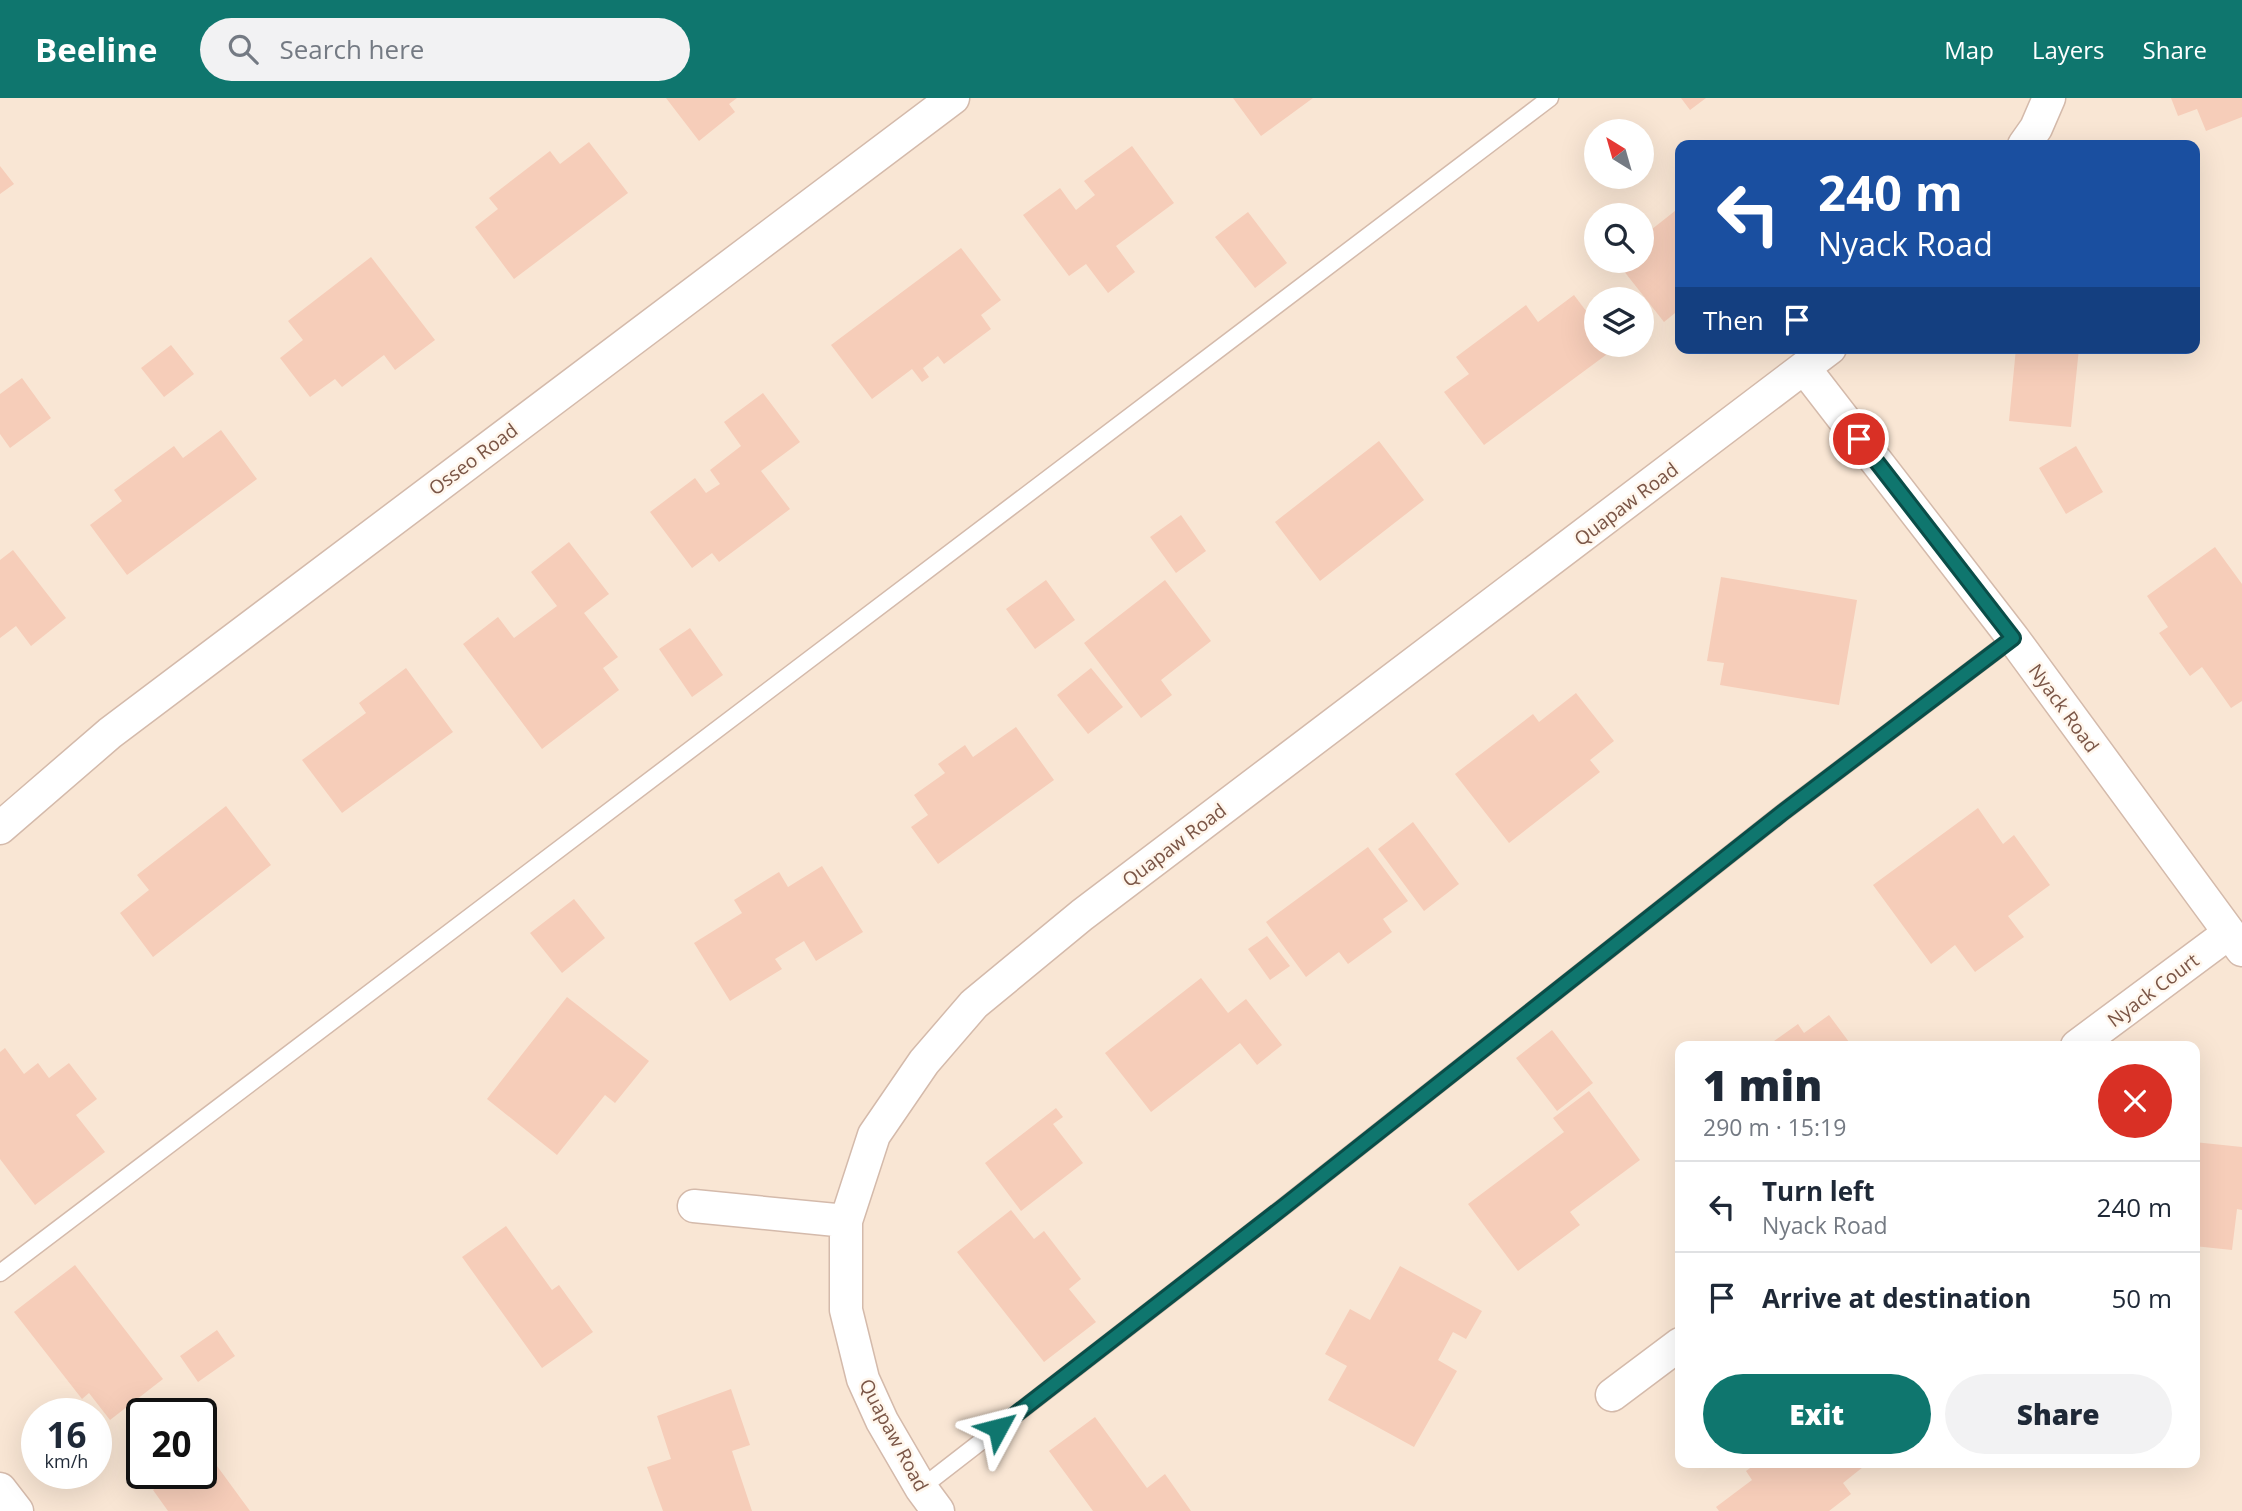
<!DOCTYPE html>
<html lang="en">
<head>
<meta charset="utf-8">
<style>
	:root { --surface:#fff; --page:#f2f2f3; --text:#1f2937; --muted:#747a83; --line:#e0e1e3; --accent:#0f766e }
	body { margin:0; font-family:"Open Sans",sans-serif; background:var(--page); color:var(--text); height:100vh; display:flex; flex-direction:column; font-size:26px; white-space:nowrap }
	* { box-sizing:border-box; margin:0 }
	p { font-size:23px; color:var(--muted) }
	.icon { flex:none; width:38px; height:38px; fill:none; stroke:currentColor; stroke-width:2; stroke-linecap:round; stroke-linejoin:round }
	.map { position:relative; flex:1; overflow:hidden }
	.panel { position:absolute; left:1675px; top:943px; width:525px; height:427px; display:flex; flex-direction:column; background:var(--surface); border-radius:14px; box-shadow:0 7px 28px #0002 }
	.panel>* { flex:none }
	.banner { position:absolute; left:1675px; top:42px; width:525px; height:214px; border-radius:14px; box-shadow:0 7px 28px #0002; background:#1a4fa0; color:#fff; overflow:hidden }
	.needle { width:46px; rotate:323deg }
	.tools { position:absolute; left:1584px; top:21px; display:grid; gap:14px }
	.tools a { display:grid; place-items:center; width:70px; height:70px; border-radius:50%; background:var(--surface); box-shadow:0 7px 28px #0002; font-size:35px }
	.speed { position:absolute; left:21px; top:1300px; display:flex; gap:14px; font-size:35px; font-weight:700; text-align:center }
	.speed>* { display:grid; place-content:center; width:91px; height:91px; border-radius:50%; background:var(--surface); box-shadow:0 7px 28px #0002; line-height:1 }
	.speed small { font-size:18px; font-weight:400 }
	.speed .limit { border:4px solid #111; border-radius:10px; background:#fff; color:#111 }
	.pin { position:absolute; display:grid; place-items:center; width:60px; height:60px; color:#fff; margin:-30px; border:4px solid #fff; border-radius:50%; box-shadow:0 2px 7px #0007 }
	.me { position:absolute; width:77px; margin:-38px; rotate:52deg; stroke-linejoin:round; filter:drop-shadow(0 0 5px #0008) }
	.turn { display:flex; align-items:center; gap:24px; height:147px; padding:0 28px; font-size:32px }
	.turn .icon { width:91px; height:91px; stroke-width:2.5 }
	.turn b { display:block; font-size:49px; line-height:60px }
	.then { display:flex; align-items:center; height:66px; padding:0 28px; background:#0003; gap:14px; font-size:26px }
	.round { display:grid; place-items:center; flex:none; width:74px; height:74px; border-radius:37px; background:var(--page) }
	.overview { display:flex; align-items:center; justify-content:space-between; height:119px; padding:0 28px }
	h1 { font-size:42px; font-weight:800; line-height:52px }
	.primary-button { display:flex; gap:14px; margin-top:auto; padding:14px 28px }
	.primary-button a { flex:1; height:80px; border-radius:42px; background:var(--accent); color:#fff; font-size:28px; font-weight:800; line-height:80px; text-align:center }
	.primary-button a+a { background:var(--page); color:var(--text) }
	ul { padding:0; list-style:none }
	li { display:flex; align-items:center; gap:21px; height:91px; padding:0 28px; border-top:2px solid var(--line) }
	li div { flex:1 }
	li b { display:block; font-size:26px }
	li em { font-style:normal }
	header { display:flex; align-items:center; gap:42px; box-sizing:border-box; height:98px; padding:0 35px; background:var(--accent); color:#fff }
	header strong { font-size:33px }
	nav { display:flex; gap:38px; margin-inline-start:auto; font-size:24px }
	.search { width:490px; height:63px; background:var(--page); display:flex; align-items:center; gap:18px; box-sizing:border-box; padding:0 24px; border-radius:38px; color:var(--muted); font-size:26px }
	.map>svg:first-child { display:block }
</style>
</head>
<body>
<header>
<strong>Beeline</strong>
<div class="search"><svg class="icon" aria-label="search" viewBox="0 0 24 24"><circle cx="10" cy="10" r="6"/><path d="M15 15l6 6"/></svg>Search here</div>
<nav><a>Map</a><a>Layers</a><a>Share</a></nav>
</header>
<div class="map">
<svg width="2242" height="1413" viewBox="0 0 2242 1413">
	<rect width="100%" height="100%" fill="#fef2e4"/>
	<path fill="#f9e6d4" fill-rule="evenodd" d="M0 0H2242V1413H0ZM1596 33H1642V79H1596ZM1680 47H2194V250H1680ZM1596 117H1642V163H1596ZM1596 201H1642V247H1596ZM1680 948H2194V1365H1680ZM37 1316H96V1376H37ZM142 1316H201V1376H142Z"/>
	<path fill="#f6cdb9" d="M666 0H737L729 6 735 14 699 43Z
		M1233 0H1313L1261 38Z
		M1681 0H1706L1690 12Z
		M2171 0H2242V19L2206 33 2197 11 2178 18Z
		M589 44 628 95 514 181 475 129 498 111 489 100 550 53 560 66Z
		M1132 48 1174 105 1116 148 1135 174 1108 195 1086 166 1069 178 1023 117 1060 90 1076 112 1095 97 1084 83Z
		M0 68 14 86 0 96Z
		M1680 109V211L1664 224 1616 163H1642V139Z
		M1248 114 1287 165 1255 190 1215 139Z
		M961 150 1001 202 981 217 991 231 944 266 938 258 923 270 929 279 922 284 912 271 872 301 831 247Z
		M371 159 435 242 395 272 384 257 342 289 335 281 310 299 280 260 303 242 288 223Z
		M1574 197 1596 226V247H1611L1614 251 1484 347 1444 294 1469 276 1456 259 1526 207 1538 224Z
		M171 247 194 276 164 299 141 270Z
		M2016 250H2079L2071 329 2009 323Z
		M22 280 51 320 10 350 0 336V296Z
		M763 295 800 344 761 373 790 411 719 464 712 455 692 470 650 414 695 380 706 395 720 386 710 372 741 348 724 324Z
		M221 332 257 381 127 477 90 427 122 403 114 392 174 348 183 360Z
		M1379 343 1424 402 1320 483 1275 424Z
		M2076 348 2103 394 2066 416 2039 370Z
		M1181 417 1206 453 1176 475 1150 439Z
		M569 444 609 496 584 515 618 559 603 570 619 592 542 651 463 546 498 519 514 540 557 508 531 474Z
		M2215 449 2242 486V603L2231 610 2202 569 2190 578 2159 535 2168 529 2147 498Z
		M13 452 66 520 31 548 16 528 0 540V462Z
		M1721 479 1857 502 1839 607 1720 587 1724 565 1707 563Z
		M1046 482 1075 522 1035 551 1006 511Z
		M1165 482 1211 543 1161 582 1172 597 1141 620 1084 545Z
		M690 530 723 577 692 599 659 551Z
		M406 570 453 634 342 715 302 662 366 615 359 605Z
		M1091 570 1123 609 1088 636 1057 597Z
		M1576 595 1614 643 1590 662 1600 674 1509 745 1455 676 1533 616 1539 624Z
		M1016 629 1054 682 938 766 911 729 928 717 914 697 945 675 938 666 965 647 973 659Z
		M226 708 271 767 153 859 120 815 149 792 137 777Z
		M1978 710 2003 746 2014 737 2050 787 2008 818 2024 839 1975 874 1955 847 1931 866 1873 787Z
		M1413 724 1459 786 1424 813 1378 751Z
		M1368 749 1408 803 1383 821 1392 834 1348 866 1339 854 1306 879 1266 824Z
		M822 768 863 834 816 863 804 843 775 861 782 871 730 903 694 845 742 815 734 802 779 774 788 789Z
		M574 801 605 840 562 875 530 835Z
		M1267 838 1290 868 1270 882 1248 851Z
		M1201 880 1228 915 1246 901 1282 947 1257 967 1240 945 1151 1014 1105 955Z
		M567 899 649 963 615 1005 605 997 557 1057 487 1001Z
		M1829 917 1852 948H1767L1798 926 1804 935Z
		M1552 932 1593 985 1557 1013 1516 960Z
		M5 950 24 976 38 965 49 980 69 965 97 1001 76 1017 105 1054 35 1107 0 1061V954Z
		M1589 993 1640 1062 1570 1114 1580 1127 1518 1173 1468 1106 1564 1034 1553 1020Z
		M1056 1010 1063 1019 1053 1026 1083 1065 1021 1113 985 1065Z
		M2194 1044 2242 1049V1112L2237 1111 2232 1152 2194 1148Z
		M1011 1112 1034 1141 1044 1133 1081 1181 1069 1191 1096 1224 1044 1264 957 1154Z
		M506 1128 552 1192 559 1187 593 1234 542 1270 462 1159Z
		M75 1167 163 1281 110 1322 89 1295 82 1301 14 1214Z
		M1400 1168 1482 1213 1466 1241 1453 1234 1438 1262 1457 1273 1414 1349 1328 1302 1347 1268 1325 1256 1350 1211 1370 1222Z
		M217 1232 235 1258 198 1284 180 1258Z
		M731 1291 750 1347 732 1353 752 1413H663L647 1369 671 1361 657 1318Z
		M1095 1319 1147 1390 1165 1376 1191 1413H1093L1049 1353Z
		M206 1353 250 1413H168L153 1392 175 1376H201V1356Z
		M1757 1365H1868L1843 1385 1851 1396 1829 1413H1719L1716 1409 1752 1382 1746 1373Z"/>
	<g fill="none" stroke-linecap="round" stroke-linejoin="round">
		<defs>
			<path id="lane" d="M0 1175 1550 0
				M921 1390 1282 1110 1782 715 2013 540"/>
			<path id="street" d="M2024 47 2036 30 2049 0
				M1805 271 2013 540 2242 852
				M0 730 110 635 953 0
				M2077 948 2229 835
				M694 1108 846 1123
				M1612 1297 1680 1246
				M0 1391 17 1413
				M938 1413 921 1390 882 1323 863 1281 846 1212V1123L874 1037 924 964 974 906 1082 817 1830 250"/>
		</defs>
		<use href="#lane" stroke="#d4baab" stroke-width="19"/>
		<use href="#street" stroke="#d4baab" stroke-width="35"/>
		<use href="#lane" stroke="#fff" stroke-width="16"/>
		<use href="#street" stroke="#fff" stroke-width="32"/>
	</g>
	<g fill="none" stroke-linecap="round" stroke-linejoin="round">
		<defs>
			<path id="route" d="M998 1330 1282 1110 1782 715 2013 540 1859 341"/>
		</defs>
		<use href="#route" stroke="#0a4d48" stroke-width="18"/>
		<use href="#route" stroke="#0f766e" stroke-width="12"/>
	</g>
	<g text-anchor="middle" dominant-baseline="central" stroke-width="5" stroke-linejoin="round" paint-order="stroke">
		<g font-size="19" fill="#7a5546" stroke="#fff6ec">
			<text transform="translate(473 361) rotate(-37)">Osseo Road</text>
			<text transform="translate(1626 406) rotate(-37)">Quapaw Road</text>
			<text transform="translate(2064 610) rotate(54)">Nyack Road</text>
			<text transform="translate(1174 747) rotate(-37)">Quapaw Road</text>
			<text transform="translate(2153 892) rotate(-37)">Nyack Court</text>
			<text transform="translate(894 1337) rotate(62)">Quapaw Road</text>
		</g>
	</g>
</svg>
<div class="tools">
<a><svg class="needle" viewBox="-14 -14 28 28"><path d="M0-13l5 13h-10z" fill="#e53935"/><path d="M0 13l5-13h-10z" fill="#747a83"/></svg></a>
<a><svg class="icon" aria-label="search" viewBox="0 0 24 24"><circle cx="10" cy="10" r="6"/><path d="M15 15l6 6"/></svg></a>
<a><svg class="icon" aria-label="layers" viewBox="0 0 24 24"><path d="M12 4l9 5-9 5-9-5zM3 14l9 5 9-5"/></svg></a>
</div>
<div class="speed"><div>16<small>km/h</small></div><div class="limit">20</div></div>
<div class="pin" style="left:1859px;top:341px;background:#d93025"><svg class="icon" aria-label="arrive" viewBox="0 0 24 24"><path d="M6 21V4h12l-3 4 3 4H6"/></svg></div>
<svg class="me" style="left:998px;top:1330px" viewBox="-20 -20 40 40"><path d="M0-17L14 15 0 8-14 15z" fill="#0f766e" stroke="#fff" stroke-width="4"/></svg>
<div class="banner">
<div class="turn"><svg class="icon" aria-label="left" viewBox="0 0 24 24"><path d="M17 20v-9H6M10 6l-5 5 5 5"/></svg><div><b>240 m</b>Nyack Road</div></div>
<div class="then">Then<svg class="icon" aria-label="arrive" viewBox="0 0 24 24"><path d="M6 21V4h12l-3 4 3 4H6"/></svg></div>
</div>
<section class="panel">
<div class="overview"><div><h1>1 min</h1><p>290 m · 15:19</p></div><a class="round" style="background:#d93025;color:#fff"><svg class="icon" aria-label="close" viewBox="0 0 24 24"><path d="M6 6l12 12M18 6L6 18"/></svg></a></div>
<ul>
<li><svg class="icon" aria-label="left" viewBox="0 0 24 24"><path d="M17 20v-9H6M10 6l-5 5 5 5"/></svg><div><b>Turn left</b><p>Nyack Road</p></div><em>240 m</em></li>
<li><svg class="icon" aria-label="arrive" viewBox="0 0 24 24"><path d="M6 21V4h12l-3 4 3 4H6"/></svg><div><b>Arrive at destination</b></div><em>50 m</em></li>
</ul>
<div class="primary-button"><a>Exit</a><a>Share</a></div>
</section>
</div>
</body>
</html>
